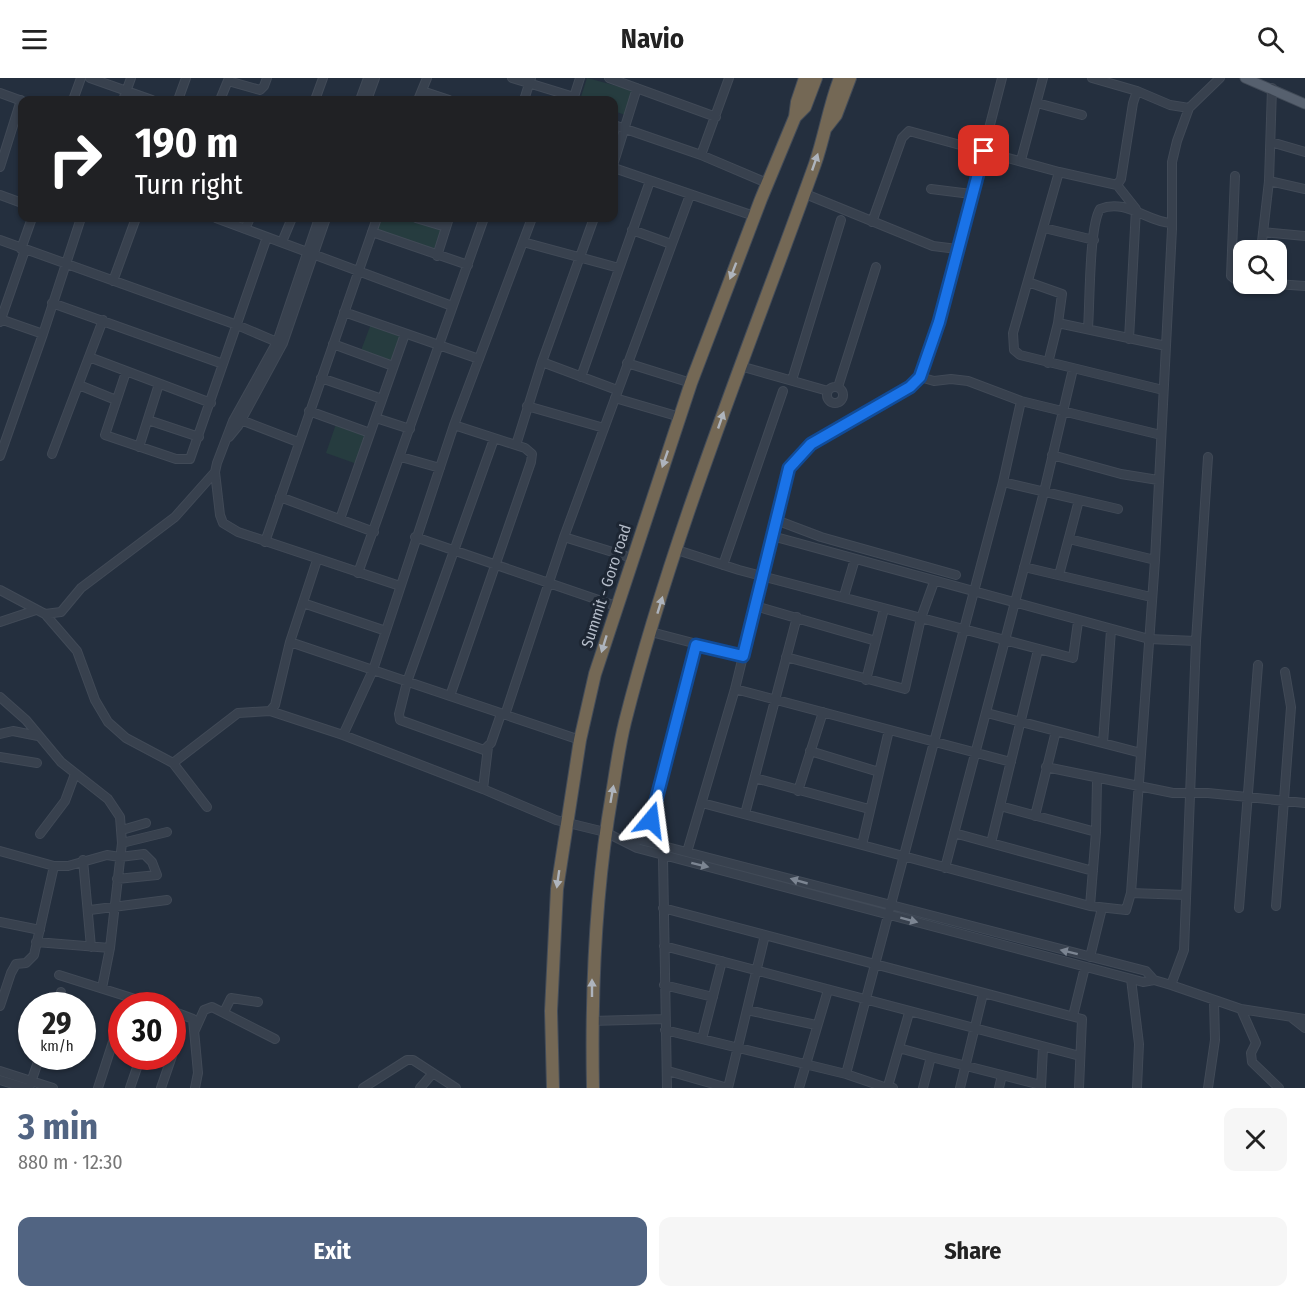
<!DOCTYPE html>
<html lang="en">
<head>
<meta charset="utf-8">
<style>
	:root { --surface:#fff; --page:#f6f6f6; --text:#222; --muted:#767676; --accent:#516482 }
	body { margin:0; font-family:"Fira Sans Condensed",sans-serif; background:var(--page); color:var(--text); height:100vh; display:flex; flex-direction:column; font-size:22px; white-space:nowrap }
	* { box-sizing:border-box; margin:0 }
	p { font-size:20px; color:var(--muted) }
	.icon { flex:none; width:33px; height:33px; fill:none; stroke:currentColor; stroke-width:2; stroke-linecap:round; stroke-linejoin:round }
	.map { position:relative; height:1010px; overflow:hidden }
	.side { display:flex; flex-direction:column; background:var(--surface); flex:1 }
	.side>* { flex:none }
	.guide { position:absolute; left:18px; top:18px; width:600px; height:126px; border-radius:12px; box-shadow:0 2px 4px #0004; background:#202124; color:#fff; overflow:hidden }
	.controls { position:absolute; left:1233px; top:162px; display:grid; gap:12px }
	.controls a { display:grid; place-items:center; width:54px; height:54px; border-radius:12px; background:var(--surface); box-shadow:0 2px 4px #0004; font-size:30px }
	.speed { position:absolute; left:18px; top:914px; display:flex; gap:12px; font-size:30px; font-weight:700; text-align:center }
	.speed>* { display:grid; place-content:center; width:78px; height:78px; border-radius:50%; background:var(--surface); box-shadow:0 2px 4px #0004; line-height:1 }
	.speed small { font-size:15px; font-weight:400 }
	.speed .limit { border:9px solid #d22; background:#fff; color:#111 }
	.pin { position:absolute; display:grid; place-items:center; width:51px; height:51px; color:#fff; margin:-26px; border-radius:12px; box-shadow:0 3px 9px #0006 }
	.me { position:absolute; width:66px; margin:-33px; rotate:16deg; stroke-linejoin:round; filter:drop-shadow(0 0 4px #0008) }
	.turn { display:flex; align-items:center; gap:21px; height:126px; padding:0 18px; font-size:27px }
	.turn .icon { width:78px; height:78px; stroke-width:2.5 }
	.turn b { display:block; font-size:42px; line-height:51px }
	.round { display:grid; place-items:center; flex:none; width:63px; height:63px; border-radius:12px; background:var(--page) }
	.headline { display:flex; align-items:center; justify-content:space-between; height:102px; padding:0 18px }
	h1 { font-size:36px; font-weight:700; line-height:45px; color:var(--accent) }
	.primary-button { display:flex; gap:12px; margin-top:auto; padding:12px 18px }
	.primary-button a { flex:1; height:69px; border-radius:12px; background:var(--accent); color:#fff; font-size:24px; font-weight:700; line-height:69px; text-align:center }
	.primary-button a+a { background:var(--page); color:var(--text) }
	header { display:flex; justify-content:space-between; align-items:center; height:78px; padding:0 18px; background:var(--surface); font-size:27px; font-weight:700 }
	.map>svg:first-child { display:block }
</style>
</head>
<body>
<header><svg class="icon" aria-label="menu" viewBox="0 0 24 24"><path d="M4 6h16M4 12h16M4 18h16"/></svg>Navio<svg class="icon" aria-label="search" viewBox="0 0 24 24"><circle cx="10" cy="10" r="6"/><path d="M15 15l6 6"/></svg></header>
<div class="map">
<svg width="1305" height="1010" viewBox="0 0 1305 1010">
	<rect width="100%" height="100%" fill="#242f3e"/>
	<path fill="#263c3f" d="M587 0 632 12 625 37 614 33V22H580Z
		M380 140H409L442 151 434 175 376 154Z
		M371 246 402 258 392 287 360 275Z
		M336 346 368 357 357 386 326 375Z"/>
	<g fill="none" stroke-linecap="round" stroke-linejoin="round">
		<defs>
			<path id="minor" d="M90 0 152 22
				M512 0 574 19
				M609 0 716 39
				M228 3 260 12 264 8 267 0
				M422 13 449 22
				M1137 13 1170 27 1189 30 1220 0
				M0 15 22 23
				M73 22 81 0
				M123 22 131 0
				M178 22 186 0
				M220 22 229 0
				M315 22 323 0
				M360 22 368 0
				M367 22 375 0
				M418 22 427 0
				M524 22 531 0
				M573 22 580 0
				M1037 25 1082 37
				M614 47 701 77 767 105
				M1271 64 1305 74
				M701 77 729 0
				M1021 82 1043 0
				M614 84 637 10
				M0 89 21 22
				M614 90 754 138
				M1059 94 1117 107 1121 101 1133 25 1137 13 1092 0
				M1235 98 1231 198 1235 201 1244 202
				M1269 103 1305 111
				M1117 107 1136 131 1129 261
				M931 111 971 116
				M803 115 933 168 957 171
				M0 117 22 125
				M216 140 452 228
				M319 140 277 264 233 343 217 385 215 394 220 437 223 445 238 454 400 508
				M416 140 446 149
				M872 144 902 60 909 53 1059 94 1013 255 1014 272 1020 277 1163 312
				M1044 150 1094 162
				M245 151 250 140
				M632 152 671 166
				M372 154 468 187
				M1263 154 1305 158
				M0 162 237 247 277 264
				M282 164 292 140
				M523 164 619 190
				M21 171 32 140
				M1261 172 1269 103 1272 10
				M437 178 449 140
				M113 203 136 140
				M1028 204 1062 216 1058 245
				M1276 206 1305 208
				M52 225 223 286
				M344 234 479 281
				M0 241 43 256 81 140
				M0 244 25 172
				M1088 250C1090 225 1089 149 1100 131 1126 120 1147 144 1171 145
				M333 266 393 288
				M89 279 211 325
				M542 284 617 312
				M627 285 691 305
				M1048 285 1058 245 1166 268
				M740 288 828 313
				M126 294 105 357 176 381H190L267 159
				M581 299 650 103
				M920 299 934 303 951 301 968 303 1021 323 1161 357
				M321 300 382 321
				M792 302 841 142
				M79 307 116 322
				M838 309 876 189
				M827 317a8 8 0 1 1 16 0a8 8 0 1 1-16 0Z
				M615 320 680 339
				M527 328 604 350
				M309 333 370 355
				M376 340 410 351
				M148 342 199 359
				M241 342 298 364
				M229 359 238 348 283 265 326 140
				M494 361 407 604 399 636 400 642 484 672 491 665 501 636
				M516 367 542 284 594 140
				M139 369 159 306
				M52 376 103 242
				M1052 377 1121 396 1158 402
				M0 378 43 256
				M401 379 440 390
				M1003 404 1118 431
				M280 419 374 454
				M340 441 405 256
				M776 442 821 459 956 497
				M415 459 616 528
				M564 459 632 480
				M1069 461 1155 482
				M265 464 377 140
				M677 472 739 492 1073 580 1078 544
				M723 487 783 313
				M1024 489 1151 519
				M358 495 484 140
				M1059 497 1079 422
				M0 512 45 536 61 534 81 510 175 439 215 394
				M844 518 855 481
				M303 525 386 553
				M755 528 876 563
				M45 536 77 573 95 622 108 644 126 660 173 685 207 729
				M0 544 36 532
				M651 554 743 578
				M1196 563 1208 379
				M290 564 580 662
				M786 579 905 611 921 540 934 504
				M866 602 884 531
				M735 611 1011 684
				M450 618 531 384 532 376 525 370 454 347
				M0 619 26 642 61 684 108 721 120 739 122 765 110 870 102 910
				M270 633 343 657 483 711
				M987 635 1141 675
				M505 637 564 459 690 117
				M889 652 862 767 1090 828 1126 832 1131 815
				M0 656 13 653 38 658
				M343 657 373 592 454 347 532 140
				M1103 665 1111 552
				M488 669 483 711 556 742 605 754 637 770 1143 904 1154 902
				M810 673 879 694
				M0 679 37 685
				M173 685 238 635 270 633 275 627 290 564 317 482
				M1046 689 1173 715H1208L1305 725
				M755 700 869 731
				M798 713 823 634
				M702 725 862 767
				M1000 728 1096 754
				M745 736 797 539
				M1035 738 1056 653
				M122 752 146 745
				M954 755 1093 793
				M40 756 65 723 75 696
				M625 763 640 762 1146 893 1154 902 1171 907 1184 872 1196 563 1149 561 772 458
				M645 763 696 567
				M122 765 167 754
				M991 765 1038 572
				M0 773 54 788H68L107 777 120 779 144 776 152 784 157 797 117 801
				M687 774 735 611 789 390 811 366 910 309 920 299 939 245 1002 0
				M663 779 667 1010
				M83 782 91 869
				M945 790 1044 414 1073 291
				M1186 817 1131 815 1155 482 1172 151V84L1177 63 1189 30
				M1090 828 1096 754 1097 702
				M1276 828 1291 629 1285 594
				M663 830 1082 941 1079 1010
				M1239 830 1258 587
				M90 832 167 822
				M0 844 40 852
				M36 864 110 870
				M664 868 1080 978
				M1090 879 1102 830
				M59 897 154 927
				M1131 901 1139 966 1137 1010
				M664 907 713 919
				M1171 907 1241 931 1256 965 1251 975 1252 984 1279 1010
				M57 927 61 914
				M0 928 11 895 16 886 26 885 34 877 54 788
				M1241 931 1305 941
				M747 932 816 947
				M172 933 193 941 198 995 195 1010
				M224 934 231 920 258 924
				M1073 938 1085 889
				M1291 939 1305 950
				M591 943 665 941
				M195 952 204 932 212 929 275 961
				M665 952 846 996 887 1010
				M172 955 178 958 172 978
				M702 961 722 883
				M899 970 931 979
				M0 993 53 1010
				M668 993 728 1010
				M846 996 1003 404 1021 323
				M0 1002 26 1010
				M29 1010 40 978
				M98 1010 121 939
				M130 1010 141 978
				M161 1010 172 978
				M363 1010 407 982H413L456 1010
				M420 1010 433 995
				M728 1010 765 857
				M799 1010 828 912
				M893 1010 888 1008 909 935
				M923 1010 931 979 1041 1007
				M960 1010 983 916
				M999 1010 1002 997
				M1041 1010 1043 970
				M1208 1010 1215 962 1214 922"/>
			<path id="major" d="M1245 0 1305 26"/>
			<path id="highway" d="M795 39 805 29 816 0
				M825 51 836 37 850 0
				M553 1010 551 933 557 811 580 662 595 596 691 305 761 121 795 39 797 24 805 0
				M593 1010C591 911 595 814 612 716 616 692 619 668 625 644 673 454 749 270 815 86 825 57 829 28 840 0"/>
		</defs>
		<use href="#minor" stroke="#414a57" stroke-width="10"/>
		<use href="#major" stroke="#414a57" stroke-width="11"/>
		<use href="#highway" stroke="#434c59" stroke-width="14"/>
		<use href="#minor" stroke="#38414e" stroke-width="8"/>
		<use href="#major" stroke="#56606e" stroke-width="9"/>
		<use href="#highway" stroke="#746855" stroke-width="12"/>
	</g>
	<defs><path id="oneway-solid" d="M-6-.8H1V-3.2L6.5 0L1 3.2V.8H-6Z" transform="scale(1.5)"/></defs>
	<g fill="#aeb4bd">
		<use href="#oneway-solid" transform="translate(815 84) rotate(-71)"/>
		<use href="#oneway-solid" transform="translate(733 193) rotate(111)"/>
		<use href="#oneway-solid" transform="translate(721 342) rotate(-71)"/>
		<use href="#oneway-solid" transform="translate(665 381) rotate(109)"/>
		<use href="#oneway-solid" transform="translate(660 527) rotate(-73)"/>
		<use href="#oneway-solid" transform="translate(604 566) rotate(107)"/>
		<use href="#oneway-solid" transform="translate(612 716) rotate(-80)"/>
		<use href="#oneway-solid" transform="translate(558 801) rotate(98)"/>
		<use href="#oneway-solid" transform="translate(592 910) rotate(-90)"/>
	</g>
	<g fill="#7c8592">
		<use href="#oneway-solid" transform="translate(700 787) rotate(14)"/>
		<use href="#oneway-solid" transform="translate(799 803) rotate(-164)"/>
		<use href="#oneway-solid" transform="translate(909 842) rotate(15)"/>
		<use href="#oneway-solid" transform="translate(1069 874) rotate(-166)"/>
	</g>
	<g fill="none" stroke-linecap="round" stroke-linejoin="round">
		<defs>
			<path id="route" d="M651 742 696 567 743 578 789 390 811 366 910 309 920 299 939 244 984 73"/>
		</defs>
		<use href="#route" stroke="#114b97" stroke-width="15"/>
		<use href="#route" stroke="#1a73e8" stroke-width="10"/>
	</g>
	<g text-anchor="middle" dominant-baseline="central" stroke-width="6" stroke-linejoin="round" paint-order="stroke">
		<g font-size="16" fill="#b4bcc9" stroke="#1d2633">
			<text transform="translate(606 508) rotate(-72)">Summit - Goro road</text>
		</g>
	</g>
</svg>
<div class="controls">
<a><svg class="icon" aria-label="search" viewBox="0 0 24 24"><circle cx="10" cy="10" r="6"/><path d="M15 15l6 6"/></svg></a>
</div>
<div class="speed"><div>29<small>km/h</small></div><div class="limit">30</div></div>
<div class="pin" style="left:984px;top:73px;background:#d93025"><svg class="icon" aria-label="arrive" viewBox="0 0 24 24"><path d="M6 21V4h12l-3 4 3 4H6"/></svg></div>
<svg class="me" style="left:651px;top:742px" viewBox="-20 -20 40 40"><path d="M0-17L14 15 0 8-14 15z" fill="#1a73e8" stroke="#fff" stroke-width="4"/></svg>
<div class="guide">
<div class="turn"><svg class="icon" aria-label="right" viewBox="0 0 24 24"><path d="M7 20v-9h11M14 6l5 5-5 5"/></svg><div><b>190 m</b>Turn right</div></div>
</div>
</div>
<section class="side">
<div class="headline"><div><h1>3 min</h1><p>880 m · 12:30</p></div><a class="round"><svg class="icon" aria-label="close" viewBox="0 0 24 24"><path d="M6 6l12 12M18 6L6 18"/></svg></a></div>
<div class="primary-button"><a>Exit</a><a>Share</a></div>
</section>
</body>
</html>
